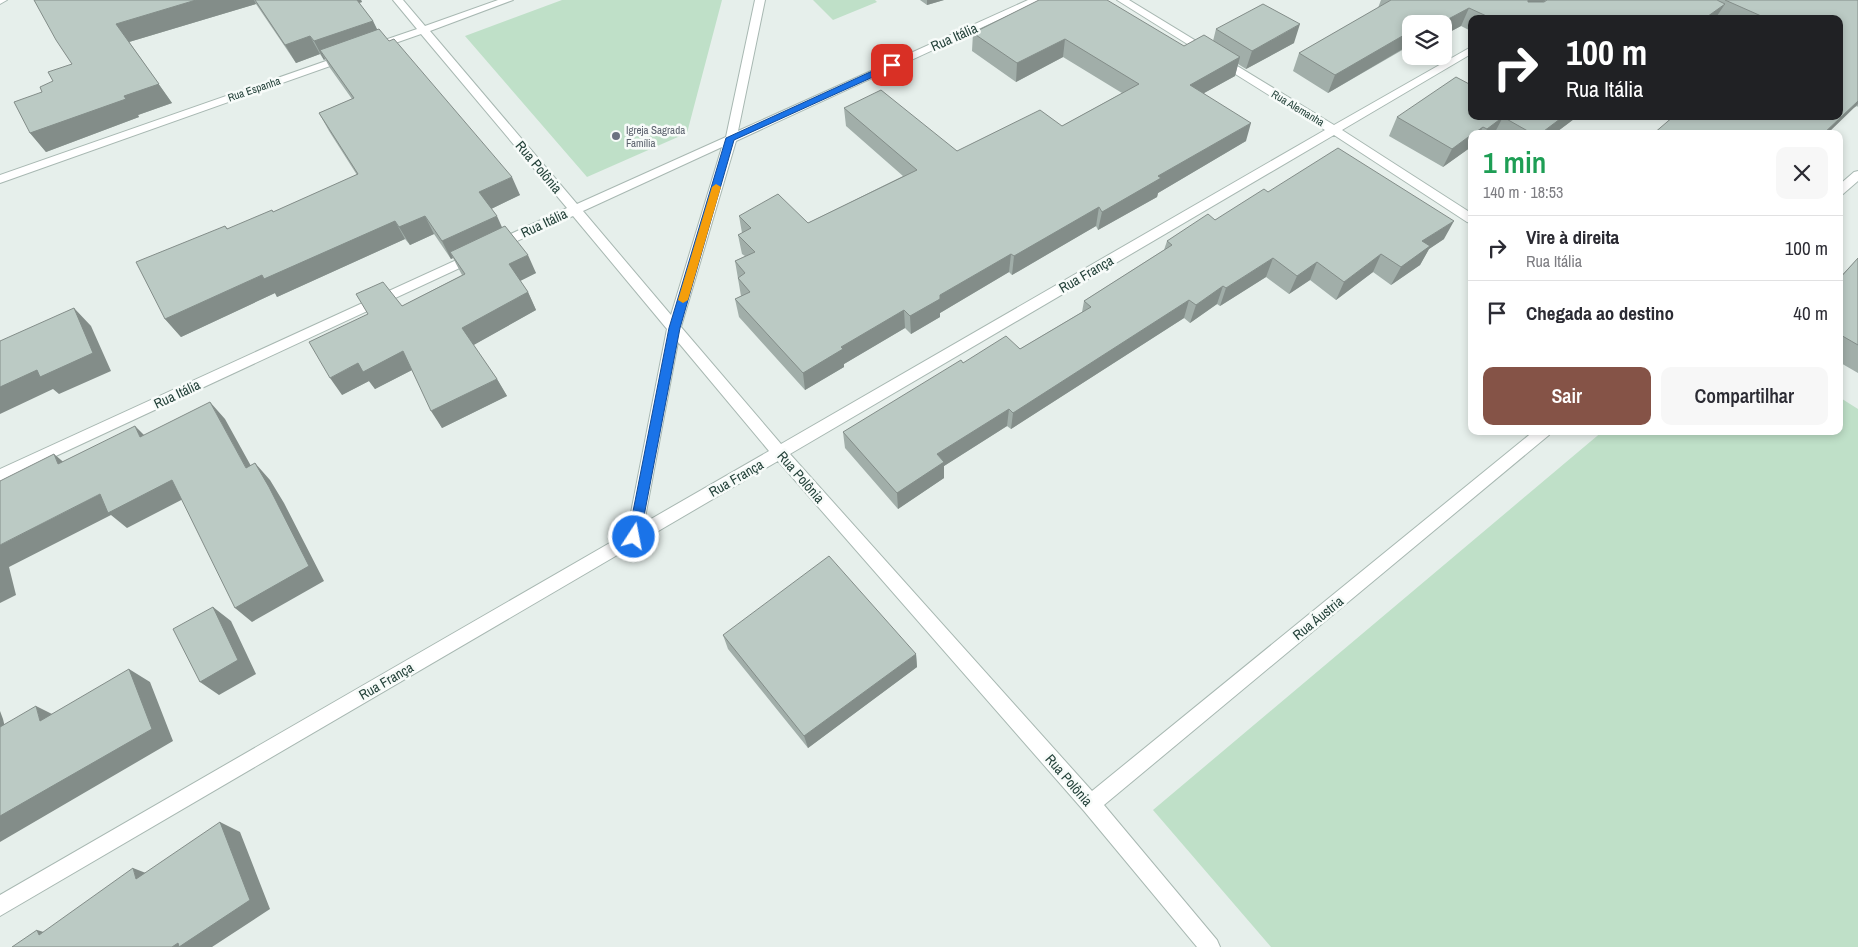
<!DOCTYPE html>
<html lang="pt">
<head>
<meta charset="utf-8">
<style>
	:root { --surface:#fff; --page:#f7f7f7; --text:#2b2b33; --muted:#7c7c81; --line:#e1e1e2; --accent:#855347 }
	body { margin:0; font-family:"Archivo Narrow",sans-serif; background:var(--page); color:var(--text); height:100vh; display:flex; flex-direction:column; font-size:19px; white-space:nowrap }
	* { box-sizing:border-box; margin:0 }
	p { font-size:16px; color:var(--muted) }
	.icon { flex:none; width:28px; height:28px; fill:none; stroke:currentColor; stroke-width:2; stroke-linecap:round; stroke-linejoin:round }
	.map { position:relative; flex:1; overflow:hidden }
	.drawer { position:absolute; left:1468px; top:130px; width:375px; height:305px; display:flex; flex-direction:column; background:var(--surface); border-radius:10px; box-shadow:0 2px 8px #0003 }
	.drawer>* { flex:none }
	.top-card { position:absolute; left:1468px; top:15px; width:375px; height:105px; border-radius:10px; box-shadow:0 2px 8px #0003; background:#202124; color:#fff; overflow:hidden }
	.fabs { position:absolute; left:1402px; top:15px; display:grid; gap:10px }
	.fabs a { display:grid; place-items:center; width:50px; height:50px; border-radius:10px; background:var(--surface); box-shadow:0 2px 8px #0003; font-size:25px }
	.pin { position:absolute; display:grid; place-items:center; width:42px; height:42px; color:#fff; margin:-21px; border-radius:10px; box-shadow:0 2px 8px #0006 }
	.me { position:absolute; width:55px; margin:-28px; rotate:11deg; stroke-linejoin:round; filter:drop-shadow(0 0 4px #0008) }
	.turn { display:flex; align-items:center; gap:18px; height:105px; padding:0 15px; font-size:22px }
	.turn .icon { width:65px; height:65px; stroke-width:2.5 }
	.turn b { display:block; font-size:35px; line-height:42px }
	.round { display:grid; place-items:center; flex:none; width:52px; height:52px; border-radius:10px; background:var(--page) }
	.headline { display:flex; align-items:center; justify-content:space-between; height:85px; padding:0 15px }
	h1 { font-size:30px; font-weight:600; line-height:38px; color:#1e9e55 }
	.cta { display:flex; gap:10px; margin-top:auto; padding:10px 15px }
	.cta a { flex:1; height:58px; border-radius:10px; background:var(--accent); color:#fff; font-size:20px; font-weight:600; line-height:58px; text-align:center }
	.cta a+a { background:var(--page); color:var(--text) }
	ul { padding:0; list-style:none }
	li { display:flex; align-items:center; gap:15px; height:65px; padding:0 15px; border-top:1px solid var(--line) }
	li div { flex:1 }
	li b { display:block; font-size:19px }
	li em { font-style:normal }
	.map>svg:first-child { display:block }
</style>
</head>
<body>
<div class="map">
<svg width="1858" height="947" viewBox="0 0 1858 947">
	<rect width="100%" height="100%" fill="#e6efeb"/>
	<path fill="#bfe0c8" d="M562 0H722L687 133 587 177 465 36Z
		M813 0H875L877 2 833 20Z
		M1839 397 1858 409V947H1271L1153 810 1603 431H1839Z"/>
	<g fill="none" stroke-linecap="round" stroke-linejoin="round">
		<defs>
			<path id="street" d="M0 0H7L0 4Z
				M393 0H403L425 26 498 0H513L430 31 577 204 726 137 755 0H765L738 131 1028 0H1041L736 141 681 327 781 444 1325 130 1117 0H1129L1334 125 1471 47V54L1342 130 1471 213V223L1467 222 1334 135 790 454 1092 791 1534 431H1551L1549 435 1104 805 1217 940 1220 947H1197L1084 811 778 461 0 916V895L627 533 667 329 573 216 499 249H491L489 246 491 243 567 208 421 34 381 48H373L372 46 373 44 417 29ZM722 147 671 315 583 211ZM678 342 769 451 644 523Z
				M346 54 351 57 350 59 0 183V175Z
				M1858 171V181L1843 194 1839 195V185L1854 172Z
				M474 252 479 253 480 256 479 259 0 482V469Z"/>
		</defs>
		<use href="#street" stroke="#a8b8b2" stroke-width="2"/>
		<use href="#street" fill="#fff" fill-rule="evenodd"/>
	</g>
	<path fill="#a1aea9" d="M34 0H361L362 2 359 3 373 21 377 30 389 41 520 195 491 209 502 228 536 273 520 281 528 292 536 310 473 345 497 379 507 396 442 428 412 370 375 389 369 381 342 395 402 306 462 275 453 258 451 259 434 234 410 245 405 239 277 297 275 293 181 337 165 319 225 226 228 229 274 212 357 175 329 131 319 113 352 99 330 68 325 59 324 60 320 54 296 63 256 4 129 42 172 103 138 115 139 117 46 152 30 133 42 92 72 64Z
		M920 0H944L927 5Z
		M1381 0H1858V107L1857 106 1839 116V19H1471V31L1461 26 1444 35V24H1411V45L1328 93 1293 71 1299 53 1378 8Z
		M1216 29 1294 43 1246 69 1238 64 1235 76 1204 93 1246 141 1158 193 1157 197 1098 230 1096 226 1012 275 1009 272 940 313V317L911 334 905 328 844 364V367L805 390 739 317 735 299 741 296 735 261 745 256 742 254 738 235 742 233 739 216 808 223 903 176 846 126 844 108 957 151 1062 126 1122 93 1063 57 1016 82 972 51 973 33 1184 46 1213 41Z
		M1578 116 1554 134H1471V147L1443 167 1389 136 1397 117Z
		M1268 192 1444 239 1429 249 1420 265 1391 285 1373 272 1336 300 1310 280 1289 294 1266 277 1220 306 1217 304 1190 323 1184 318 1011 429 1007 426 944 466V478L898 509 845 448 843 432 963 363 1020 349 1082 312 1084 301 1164 250 1167 241 1215 220Z
		M1858 258V373L1839 362V278Z
		M723 635 916 654 917 667 808 748 728 649Z"/>
	<path fill="#838d89" d="M196 0H254L256 4 129 42 172 103 138 115 139 117 46 152 30 133 116 24Z
		M352 0H361L362 2 355 4Z
		M927 0H944L927 5Z
		M1528 0H1546L1519 17Z
		M1725 4 1715 19H1704Z
		M1469 8 1461 26 1444 35V24H1439Z
		M373 21 382 39 320 50 325 59 324 60 314 41Z
		M1300 24 1294 43 1246 69 1252 51Z
		M1411 31V44L1328 93 1335 75Z
		M310 36 320 54 296 63 285 45Z
		M1065 39 1063 57 1016 82 1017 63Z
		M1240 57 1235 76 1186 103 1190 85Z
		M1858 101V104L1827 134H1823Z
		M1564 116H1578L1554 134H1540Z
		M1503 117 1494 134H1484L1487 129Z
		M1251 123 1246 141 1158 193 1157 197 1098 230 1102 212 1158 176Z
		M1483 127 1479 134H1473Z
		M1471 135V147L1443 167 1452 149Z
		M512 177 520 195 487 211 479 192Z
		M1099 207 1096 226 1012 275 1014 256Z
		M425 216 434 234 410 245 399 227Z
		M497 216 505 234 450 252 453 258 451 259 442 241Z
		M395 221 405 239 277 297 275 293 181 337 165 319 262 275Z
		M1454 221 1444 239 1429 249 1420 265 1391 285 1401 267 1422 241Z
		M1011 254 1009 272 940 313V317L911 334 910 316 940 295Z
		M1381 254 1373 272 1336 300 1344 282Z
		M528 255 536 273 518 282 509 264Z
		M1273 258 1266 277 1220 306 1226 288Z
		M1317 262 1310 280 1289 294 1297 276Z
		M1223 286 1217 304 1190 323 1196 305Z
		M528 292 536 310 472 346 462 328Z
		M1189 300 1184 318 1011 429 1013 413Z
		M74 308 91 326 111 371 59 394 53 389 0 414V387Z
		M904 310 905 328 844 364V367L805 390 803 373 841 347Z
		M403 351 414 369 375 389 369 381 342 395 330 378 358 363Z
		M497 379 507 396 442 428 431 411Z
		M210 402 225 419 261 484 246 468Z
		M1009 409 1007 426 944 466V478L898 509 897 493 937 454Z
		M135 426 152 443 140 437Z
		M54 454 74 471 58 464Z
		M255 463 270 480 284 503 324 581 252 622 235 608Z
		M172 480 189 496 127 528 111 515 9 567 16 595 0 603V545L100 494Z
		M213 607 231 621 256 674 219 695 200 682Z
		M916 654 917 667 808 748 804 736Z
		M129 669 150 682 173 741 0 842V816Z
		M36 706 60 718 40 721Z
		M0 711 3 719 10 748 0 744Z
		M220 822 240 832 270 909 212 947H172Z
		M133 868 156 877 136 879Z
		M37 930 64 938 39 935Z"/>
	<path fill="#bbcac4" stroke="#838d89" d="M34 0H196L116 24 159 84 124 96 126 99 30 133 14 102 42 92 40 87 53 81 48 72 72 64 56 40Z
		M255 0H357L373 21 314 41 310 36 285 45Z
		M1039 0H1107L1184 46 1204 35 1240 57 1190 85 1251 123 1158 176 1161 178 1102 212 1099 207 1014 256 1011 254 940 295V299L910 316 904 310 841 347 843 349 803 373 735 299 750 292 738 278 745 273 735 261 755 252 738 235 751 228 739 216 778 194 808 223 917 170 844 108 881 90 957 151 1040 110 1062 126 1139 84 1065 39 1017 63 973 33Z
		M1391 0H1528V2H1544L1547 0H1717L1725 4 1704 19H1493L1469 8 1439 24H1411V31L1335 75 1299 53Z
		M1725 0H1858V101L1823 134H1653L1674 116H1839V19H1768Z
		M1263 4 1300 24 1252 51 1216 29Z
		M379 29 389 41 394 39 512 177 479 192 497 216 442 241 425 216 399 227 395 221 264 279 262 275 165 319 136 262 225 226 227 229 272 210 273 212 358 174 319 113 354 98 320 50Z
		M1456 77 1471 85V116H1564L1540 134H1533L1503 117 1487 129 1483 127 1473 134H1471V135L1452 149 1397 117Z
		M1338 148 1454 221 1422 241 1430 246 1401 267 1381 254 1344 282 1317 262 1297 276 1273 258 1226 288 1223 286 1196 305 1189 300 1013 413 1009 409 937 454 944 462 897 493 843 432 961 360 963 363 1006 336 1020 349 1091 307 1084 301 1172 245 1167 241 1208 214 1215 220 1264 189 1268 192Z
		M505 226 528 255 509 264 528 292 462 328 497 379 431 411 403 351 363 372 358 363 330 378 309 342 368 314 356 294 383 282 402 306 465 274 450 252Z
		M1858 258V345L1839 334V279Z
		M74 308 93 353 40 377 37 370 0 387V341Z
		M210 402 246 468 255 463 269 487 309 566 235 608 172 480 108 513 100 494 0 545V481L54 454 58 464 135 426 140 437Z
		M829 556 916 654 804 736 723 635Z
		M213 607 238 660 200 682 173 629Z
		M129 669 152 729 0 816V727L36 706 40 721Z
		M220 822 250 900 179 947 178 943 172 947H12L37 930 39 935 133 868 136 879Z"/>
	<path fill="#1a73e8" stroke="#114b97" d="M892 62 896 65 895 67 734 140 680 328 640 537 638 541H630L628 537 669 328 726 138Z"/>
	<path fill="#f59e0b" d="M716 184 721 187 688 300 683 303 678 300 712 187Z"/>
	<circle fill="#6b7280" stroke="#f7fbf9" stroke-width="2" cx="616" cy="136" r="5"/>
	<g text-anchor="middle" dominant-baseline="central" stroke-width="5" stroke-linejoin="round" paint-order="stroke">
		<g font-size="11" fill="#24423a" stroke="#f7fbf9">
			<text transform="translate(254 89) rotate(-19)">Rua Espanha</text>
			<text transform="translate(1298 108) rotate(31)">Rua Alemanha</text>
		</g>
		<g font-size="11" fill="#5b616d" stroke="#f7fbf9" text-anchor="start">
			<text x="626" y="130">Igreja Sagrada<tspan x="626" dy="13">Família</tspan></text>
		</g>
		<g font-size="14" fill="#24423a" stroke="#f7fbf9">
			<text transform="translate(954 37) rotate(-24)">Rua Itália</text>
			<text transform="translate(539 167) rotate(50)">Rua Polônia</text>
			<text transform="translate(544 223) rotate(-25)">Rua Itália</text>
			<text transform="translate(1086 274) rotate(-30)">Rua França</text>
			<text transform="translate(177 394) rotate(-25)">Rua Itália</text>
			<text transform="translate(801 477) rotate(49)">Rua Polônia</text>
			<text transform="translate(736 478) rotate(-30)">Rua França</text>
			<text transform="translate(1318 618) rotate(-39)">Rua Áustria</text>
			<text transform="translate(386 681) rotate(-30)">Rua França</text>
			<text transform="translate(1069 780) rotate(49)">Rua Polônia</text>
		</g>
	</g>
</svg>
<div class="fabs">
<a><svg class="icon" aria-label="layers" viewBox="0 0 24 24"><path d="M12 4l9 5-9 5-9-5zM3 14l9 5 9-5"/></svg></a>
</div>
<div class="pin" style="left:892px;top:65px;background:#d93025"><svg class="icon" aria-label="arrive" viewBox="0 0 24 24"><path d="M6 21V4h12l-3 4 3 4H6"/></svg></div>
<svg class="me" style="left:634px;top:537px" viewBox="-20 -20 40 40"><circle r="17" fill="#1a73e8" stroke="#fff" stroke-width="3"/><path d="M0-11L8 9 0 5-8 9z" fill="#fff"/></svg>
<div class="top-card">
<div class="turn"><svg class="icon" aria-label="right" viewBox="0 0 24 24"><path d="M7 20v-9h11M14 6l5 5-5 5"/></svg><div><b>100 m</b>Rua Itália</div></div>
</div>
<section class="drawer">
<div class="headline"><div><h1>1 min</h1><p>140 m · 18:53</p></div><a class="round"><svg class="icon" aria-label="close" viewBox="0 0 24 24"><path d="M6 6l12 12M18 6L6 18"/></svg></a></div>
<ul>
<li><svg class="icon" aria-label="right" viewBox="0 0 24 24"><path d="M7 20v-9h11M14 6l5 5-5 5"/></svg><div><b>Vire à direita</b><p>Rua Itália</p></div><em>100 m</em></li>
<li><svg class="icon" aria-label="arrive" viewBox="0 0 24 24"><path d="M6 21V4h12l-3 4 3 4H6"/></svg><div><b>Chegada ao destino</b></div><em>40 m</em></li>
</ul>
<div class="cta"><a>Sair</a><a>Compartilhar</a></div>
</section>
</div>
</body>
</html>
